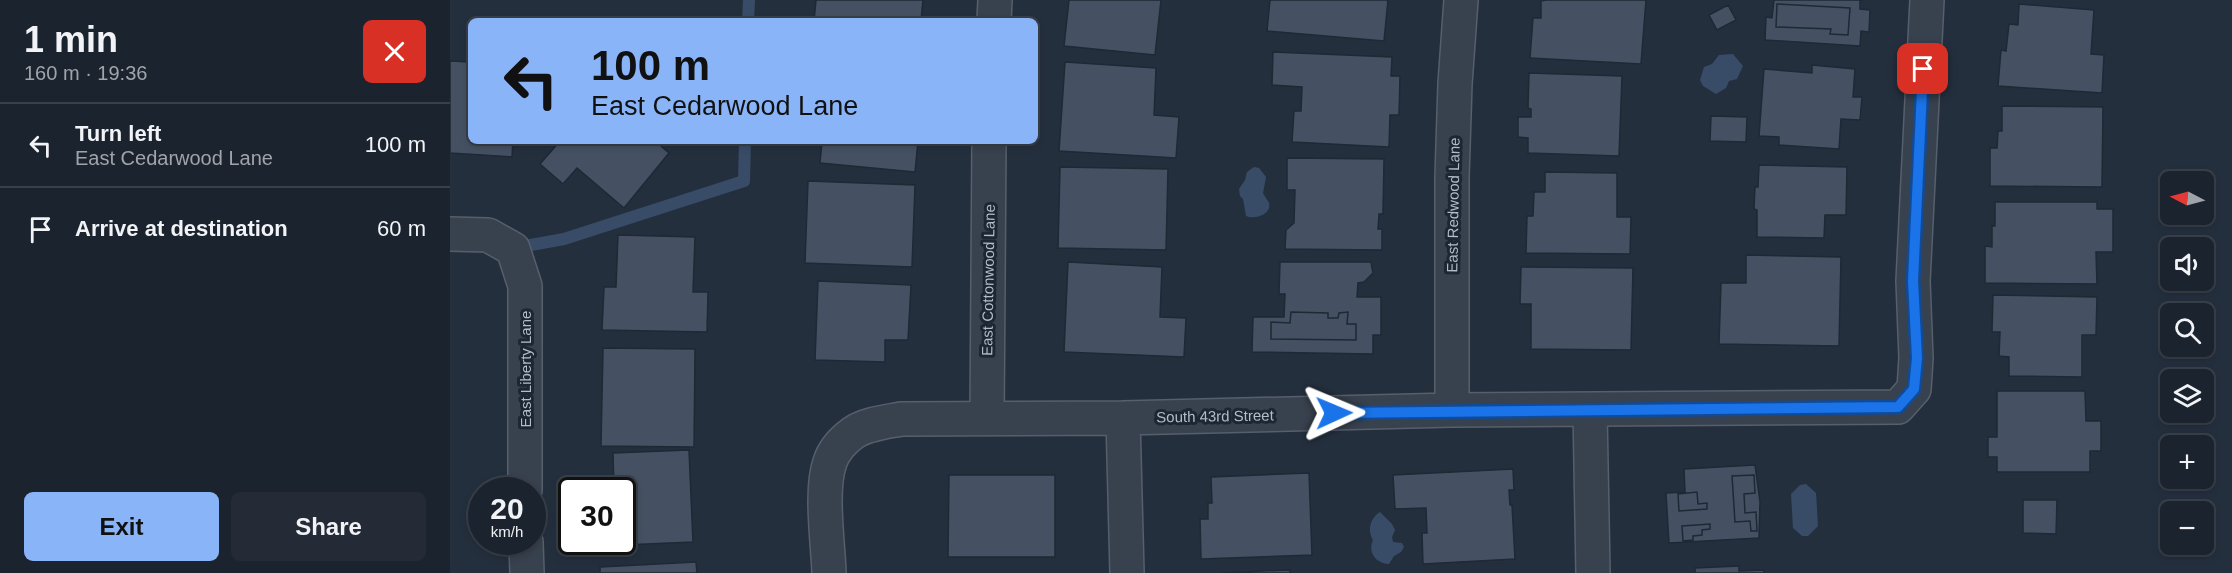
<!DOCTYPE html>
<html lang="en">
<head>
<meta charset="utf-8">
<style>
	:root { --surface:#1b232e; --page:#242b36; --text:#f1f3f6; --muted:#a0a4aa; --line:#39404a; --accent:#8ab4f8 }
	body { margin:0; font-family:Arial,sans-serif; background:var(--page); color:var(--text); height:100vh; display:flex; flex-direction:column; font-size:22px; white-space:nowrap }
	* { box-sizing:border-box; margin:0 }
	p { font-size:20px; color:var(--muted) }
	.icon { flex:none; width:33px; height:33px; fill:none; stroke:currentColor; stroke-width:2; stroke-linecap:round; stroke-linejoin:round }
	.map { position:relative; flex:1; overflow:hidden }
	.details { display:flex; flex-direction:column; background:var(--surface); width:450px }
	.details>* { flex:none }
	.top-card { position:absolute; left:18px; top:18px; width:570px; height:126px; border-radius:9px; box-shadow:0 3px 9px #0003,0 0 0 2px var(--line); background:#8ab4f8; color:#111; overflow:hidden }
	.needle { width:39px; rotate:276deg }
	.buttons { position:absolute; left:1710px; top:171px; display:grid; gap:12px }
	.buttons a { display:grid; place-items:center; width:54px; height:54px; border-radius:9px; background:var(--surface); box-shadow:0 3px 9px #0003,0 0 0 2px var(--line); font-size:30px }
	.speed { position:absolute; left:18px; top:477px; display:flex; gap:12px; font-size:30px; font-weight:700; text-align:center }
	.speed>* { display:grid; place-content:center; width:78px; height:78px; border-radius:50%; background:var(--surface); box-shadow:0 3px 9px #0003,0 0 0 2px var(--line); line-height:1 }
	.speed small { font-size:15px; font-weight:400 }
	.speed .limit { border:3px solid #111; border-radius:9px; background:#fff; color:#111 }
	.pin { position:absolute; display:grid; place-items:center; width:51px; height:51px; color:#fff; margin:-26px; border-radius:12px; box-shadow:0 3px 9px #0006 }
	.me { position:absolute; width:66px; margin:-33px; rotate:89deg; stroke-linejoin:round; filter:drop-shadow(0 0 4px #0008) }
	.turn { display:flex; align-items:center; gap:21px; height:126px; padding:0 24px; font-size:27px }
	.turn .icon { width:78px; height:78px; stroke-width:2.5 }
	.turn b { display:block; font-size:42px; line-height:51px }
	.round { display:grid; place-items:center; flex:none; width:63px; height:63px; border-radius:9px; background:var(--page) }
	.summary { display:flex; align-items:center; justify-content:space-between; height:102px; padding:0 24px }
	h1 { font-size:36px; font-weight:600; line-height:45px }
	.cta { display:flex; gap:12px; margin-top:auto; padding:12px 24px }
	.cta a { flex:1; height:69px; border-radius:9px; background:var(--accent); color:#111; font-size:24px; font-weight:600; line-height:69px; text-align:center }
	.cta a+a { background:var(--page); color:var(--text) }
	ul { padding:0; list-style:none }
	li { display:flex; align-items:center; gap:18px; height:84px; padding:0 24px; border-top:2px solid var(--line) }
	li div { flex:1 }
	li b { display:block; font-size:22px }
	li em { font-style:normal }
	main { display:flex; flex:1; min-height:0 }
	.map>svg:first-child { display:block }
</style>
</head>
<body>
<main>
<section class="details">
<div class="summary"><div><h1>1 min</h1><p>160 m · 19:36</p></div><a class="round" style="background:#d93025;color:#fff"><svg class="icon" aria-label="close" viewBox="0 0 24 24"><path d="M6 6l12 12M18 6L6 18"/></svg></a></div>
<ul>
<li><svg class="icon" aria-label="left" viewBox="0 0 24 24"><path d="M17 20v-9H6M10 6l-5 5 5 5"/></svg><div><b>Turn left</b><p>East Cedarwood Lane</p></div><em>100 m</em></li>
<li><svg class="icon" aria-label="arrive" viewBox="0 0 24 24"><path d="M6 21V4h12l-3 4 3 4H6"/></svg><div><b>Arrive at destination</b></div><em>60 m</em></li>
</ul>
<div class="cta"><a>Exit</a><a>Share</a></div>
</section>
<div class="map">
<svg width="1782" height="573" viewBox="0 0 1782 573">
	<rect width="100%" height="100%" fill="#242f3e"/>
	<path fill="#394c67" d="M1283 54 1293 66 1287 79 1279 81 1276 88 1266 94 1253 86 1250 80 1254 67 1262 64 1269 55Z
		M804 167 809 168 816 177 813 193C813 194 819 202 819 203 822 215 804 220 796 216L793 199 790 196 789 189 795 180 797 172Z
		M1356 484 1366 493 1368 526 1358 536H1352L1343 528 1341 494 1350 485Z
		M930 512 942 524 945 530 942 537 943 542 952 543 954 547 951 552 944 556 939 564C927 564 917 553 923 540 917 531 920 518 930 512Z"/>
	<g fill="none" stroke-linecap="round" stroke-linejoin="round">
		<path stroke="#394c67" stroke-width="12" d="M298 21 299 0
			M64 248 114 239 294 181 295 141"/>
	</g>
	<path fill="#455162" stroke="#1f2835" stroke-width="1.5" fill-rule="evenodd" d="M366 0H473L471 21H364Z
		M619 0H711L705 55 614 46Z
		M820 0H938L934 41 817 31Z
		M1096 0H1196L1191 64 1080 58 1083 18H1091V1Z
		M1324 0H1413H1410V9L1420 10 1419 32 1411 31 1410 46 1315 40 1316 17 1322 18ZM1327 4 1400 8 1398 35 1380 34 1381 29 1326 27Z
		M1327 4 1400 8 1398 35 1380 34 1381 29 1326 27Z
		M1569 4 1644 10 1641 54 1654 55 1652 93 1548 86 1551 50 1556 51 1559 24 1568 25Z
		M1278 5 1286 20 1267 30 1259 15Z
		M823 52 942 57 941 76H950L949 115H940L939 147 842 142 844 111H851L852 87 822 85Z
		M0 61 21 62V141H63L62 157 0 153Z
		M615 62 706 68 704 115 729 117 726 158 609 151Z
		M1362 65 1405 69 1403 97H1412L1410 120 1391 119 1389 149 1329 145V137L1309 136 1314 69 1362 73Z
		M1079 73 1172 76 1169 156 1078 153V138L1068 137V117H1081V109L1078 108Z
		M1552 106 1653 107 1652 187 1540 186V148H1547L1548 131H1552Z
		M1261 116 1297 117 1296 142 1260 141Z
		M110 141H205L219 153 174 208 127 168 113 184 90 164Z
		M372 141H468L465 172 370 163Z
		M837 158 934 159 933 214H929L928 229H932V250L835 249 836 230 844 223 845 190H837Z
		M1309 165 1397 167 1396 215H1375L1374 238 1307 237V210L1304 209 1305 187H1308Z
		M610 167 718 169 716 250 608 248Z
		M1095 172 1167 173V217H1181L1180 254 1076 253 1077 216H1083L1084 192H1095Z
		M358 181 465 185 462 267 355 263Z
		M1545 202H1647V209H1663V252H1646L1647 284 1535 283V246L1542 247V226H1545Z
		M168 235 245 237 243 292H258L257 332 152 330 154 287H166Z
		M1296 255 1391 257 1389 346 1269 344 1271 283H1296Z
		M618 262 712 267 710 317 736 318 734 357 614 352Z
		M830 262H921L923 273 914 282 908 283 907 297H931V335H923V354L802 352 803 317H834L835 294H829ZM841 312 878 313V318H888L889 313 898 312 897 324H906V340L821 339V322L840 323Z
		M1071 267 1183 268 1181 350 1081 349V304H1070Z
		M368 281 461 285 458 340H435V362L365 360Z
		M1543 295 1647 297 1646 335H1632V377L1559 376V357L1549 356 1550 332H1542Z
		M841 312 878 313V318H888L889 313 898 312 897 324H906V340L821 339V322L840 323Z
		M153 348 245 349 244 447 151 446Z
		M1547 391H1635L1636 421H1651V451H1640V472H1547V457H1538V437H1547Z
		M239 450 243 542 150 546 149 542H172V490H164L163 453Z
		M1305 465 1310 502 1309 538 1219 543 1216 493 1235 492 1234 469ZM1304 475 1305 493 1294 494 1295 513 1306 512 1307 531H1301L1300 521 1285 522 1282 476ZM1247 492 1248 504 1257 503V509L1229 511 1228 494ZM1260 524V529L1252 530V535L1243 536V540L1233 541 1232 526Z
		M1063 469 1064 490H1059L1060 505H1062L1065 559 973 564 972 533H977L976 508 945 509 943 475Z
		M859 473 862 555 751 559 750 519H758V503H762L761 477Z
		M499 475H605V557H498Z
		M1304 475 1305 493 1294 494 1295 513 1306 512 1307 531H1301L1300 521 1285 522 1282 476Z
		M1247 492 1248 504 1257 503V509L1229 511 1228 494Z
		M1573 500H1607L1606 534 1573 533Z
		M1260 524V529L1252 530V535L1243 536V540L1233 541 1232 526Z
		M246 562 247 573H150V567Z
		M1289 566V571L1314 570V573H1245V568Z
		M840 570V573H772L811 571Z"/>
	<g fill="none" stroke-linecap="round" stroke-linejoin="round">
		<defs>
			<path id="minor" d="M544 21 545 0
				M0 234 38 235 63 249 75 286V490
				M1002 410V177L1005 84 1011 0
				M1140 410 1143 573
				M537 418 539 141
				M673 418 677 573
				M76 542 77 573
				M379 573C378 542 370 490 380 462 384 450 392 441 403 433 416 424 436 422 451 419L673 418 1002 410 1448 407 1464 389 1466 358 1463 281 1477 0"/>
		</defs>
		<use href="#minor" stroke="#565f6c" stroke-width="36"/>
		<use href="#minor" stroke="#38414e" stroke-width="33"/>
	</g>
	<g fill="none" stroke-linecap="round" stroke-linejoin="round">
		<defs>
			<path id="route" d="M884 413 1448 407 1464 389 1467 358 1463 281 1473 69"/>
		</defs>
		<use href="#route" stroke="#114b97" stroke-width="15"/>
		<use href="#route" stroke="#1a73e8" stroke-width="10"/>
	</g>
	<g text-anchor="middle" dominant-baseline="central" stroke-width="6" stroke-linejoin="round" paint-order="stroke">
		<g font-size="15" fill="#b4bcc9" stroke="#1d2633">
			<text transform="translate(1003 205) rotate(-89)">East Redwood Lane</text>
			<text transform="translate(538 280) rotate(-89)">East Cottonwood Lane</text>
			<text transform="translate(75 369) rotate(-90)">East Liberty Lane</text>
			<text transform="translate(765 416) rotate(-1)">South 43rd Street</text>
		</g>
	</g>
</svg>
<div class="buttons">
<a><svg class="needle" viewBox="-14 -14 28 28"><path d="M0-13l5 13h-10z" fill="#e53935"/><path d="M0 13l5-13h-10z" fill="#a0a4aa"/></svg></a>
<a><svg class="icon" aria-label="sound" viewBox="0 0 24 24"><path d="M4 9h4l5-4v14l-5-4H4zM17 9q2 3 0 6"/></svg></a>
<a><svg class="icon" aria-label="search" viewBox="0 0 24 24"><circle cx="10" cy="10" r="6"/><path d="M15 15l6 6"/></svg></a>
<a><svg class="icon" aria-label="layers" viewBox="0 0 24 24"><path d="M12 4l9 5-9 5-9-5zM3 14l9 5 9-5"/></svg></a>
<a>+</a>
<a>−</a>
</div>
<div class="speed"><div>20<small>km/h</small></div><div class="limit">30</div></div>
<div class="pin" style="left:1473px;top:69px;background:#d93025"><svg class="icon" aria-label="arrive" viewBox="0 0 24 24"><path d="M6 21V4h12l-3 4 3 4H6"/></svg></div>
<svg class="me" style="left:884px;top:413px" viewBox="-20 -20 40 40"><path d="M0-17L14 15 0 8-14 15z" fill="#1a73e8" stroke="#fff" stroke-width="4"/></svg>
<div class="top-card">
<div class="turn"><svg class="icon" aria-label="left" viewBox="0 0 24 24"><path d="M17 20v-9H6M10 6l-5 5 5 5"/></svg><div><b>100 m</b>East Cedarwood Lane</div></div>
</div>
</div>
</main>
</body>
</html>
